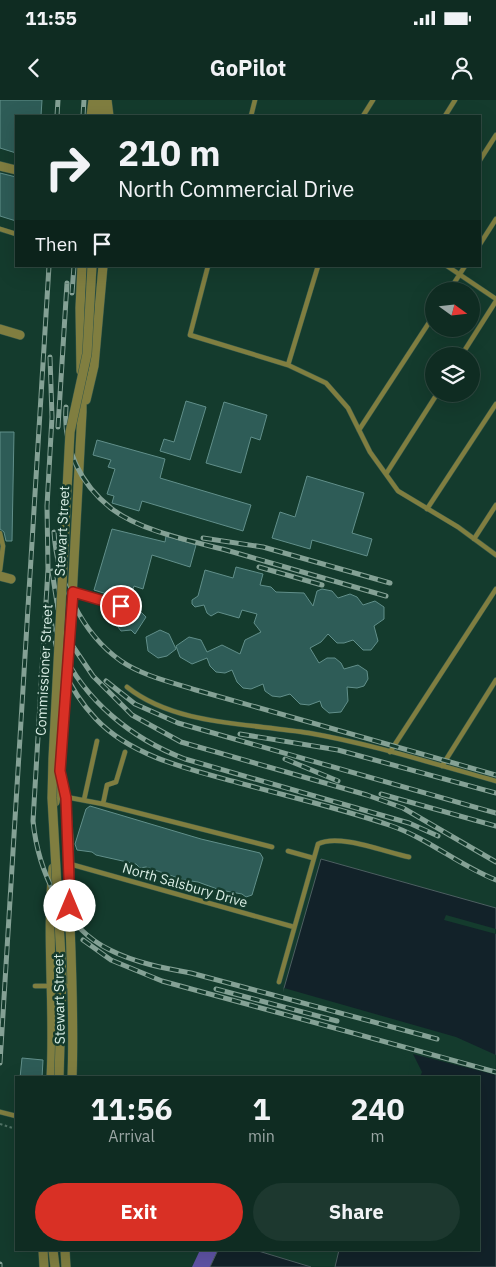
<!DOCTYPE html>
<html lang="en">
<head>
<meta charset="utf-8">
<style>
	:root { --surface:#0f2c22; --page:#1d382f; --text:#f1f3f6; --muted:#9ba7a5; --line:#2f4840; --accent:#d93025 }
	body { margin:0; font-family:"IBM Plex Sans",sans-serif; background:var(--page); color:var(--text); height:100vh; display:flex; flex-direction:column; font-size:19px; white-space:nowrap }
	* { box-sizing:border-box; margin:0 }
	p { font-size:16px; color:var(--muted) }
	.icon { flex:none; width:28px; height:28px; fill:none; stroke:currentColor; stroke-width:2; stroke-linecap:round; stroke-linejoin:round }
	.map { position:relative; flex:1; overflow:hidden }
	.panel { position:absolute; left:15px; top:976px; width:465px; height:175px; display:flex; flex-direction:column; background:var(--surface); border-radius:0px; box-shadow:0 5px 20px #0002,0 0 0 1px var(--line) }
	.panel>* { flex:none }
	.hud { position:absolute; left:15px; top:15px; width:466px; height:152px; border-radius:0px; box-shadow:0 5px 20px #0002,0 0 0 1px var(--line); background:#0f2c22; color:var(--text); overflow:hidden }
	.needle { width:32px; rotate:105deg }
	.buttons { position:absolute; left:425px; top:182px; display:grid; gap:10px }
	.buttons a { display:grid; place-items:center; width:55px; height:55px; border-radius:50%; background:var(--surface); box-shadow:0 5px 20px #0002,0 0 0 1px var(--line); font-size:25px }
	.pin { position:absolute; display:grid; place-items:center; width:42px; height:42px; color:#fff; margin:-21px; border:2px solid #fff; border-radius:50%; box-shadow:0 1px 5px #0007 }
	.me { position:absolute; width:55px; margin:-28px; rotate:0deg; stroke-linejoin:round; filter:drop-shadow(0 0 4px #0008) }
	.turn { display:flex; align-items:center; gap:18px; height:105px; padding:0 20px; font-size:22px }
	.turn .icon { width:65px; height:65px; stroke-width:2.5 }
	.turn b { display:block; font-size:35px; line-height:42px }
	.then { display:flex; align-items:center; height:48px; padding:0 20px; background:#0003; gap:10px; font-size:19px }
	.eta { display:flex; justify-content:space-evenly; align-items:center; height:85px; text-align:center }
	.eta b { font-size:30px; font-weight:700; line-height:35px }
	.button { display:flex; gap:10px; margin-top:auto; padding:10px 20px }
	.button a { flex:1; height:58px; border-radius:30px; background:var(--accent); color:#fff; font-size:20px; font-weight:700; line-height:58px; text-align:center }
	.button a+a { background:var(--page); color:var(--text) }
	.status { display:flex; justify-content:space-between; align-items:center; height:35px; padding:0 25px; background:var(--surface); direction:ltr }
	.status svg { height:14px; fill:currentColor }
	header { display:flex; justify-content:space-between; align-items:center; height:65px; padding:0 20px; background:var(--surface); font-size:22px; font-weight:700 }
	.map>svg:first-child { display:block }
</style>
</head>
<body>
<div class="status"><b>11:55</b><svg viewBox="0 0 49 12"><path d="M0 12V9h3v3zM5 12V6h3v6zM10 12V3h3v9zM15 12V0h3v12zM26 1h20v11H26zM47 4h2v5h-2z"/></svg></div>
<header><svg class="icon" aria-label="back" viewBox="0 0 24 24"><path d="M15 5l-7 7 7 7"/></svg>GoPilot<svg class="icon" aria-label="person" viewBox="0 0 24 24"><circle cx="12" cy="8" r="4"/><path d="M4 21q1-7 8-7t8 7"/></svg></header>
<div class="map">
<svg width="496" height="1167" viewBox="0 0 496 1167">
	<rect width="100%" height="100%" fill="#143b2d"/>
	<path fill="#5e53a5" d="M200 1150H218L210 1167H192Z"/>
	<path fill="#122229" stroke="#4d5f61" d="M321 759 496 808V1167H335L339 1150H479V978L410 977 413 962 398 945 284 917V888Z
		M218 1150H255L311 1167H210Z"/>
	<path fill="#143b2d" d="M446 815 496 829V834L444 820Z
		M284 888 456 937 496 955V975L413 954 422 972 420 977 408 978 410 963 397 947 283 919 282 897Z"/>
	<path fill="#2e5c57" stroke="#618f8a" d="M0 0H42L41 16H16V53L0 48Z
		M0 73 16 77V121L0 116Z
		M186 301 206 307 190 360 160 351 164 339 174 342Z
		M224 302 267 315 260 340 251 337 241 373 206 363Z
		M0 332H14L12 441H6L4 432 0 429Z
		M97 340 165 359 160 378 251 405 243 431 142 401 139 411 112 403 114 396 107 394 115 369 108 367 111 360 93 355Z
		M307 376 364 393 352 433 372 439 367 456 312 440 310 449 272 438 280 412 295 417Z
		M112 429 165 442 166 436 196 445 190 467 152 455 143 489 134 486 132 492 123 490 120 498 94 490Z
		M236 467 263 474 260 485 271 487 276 492 304 493 313 506 317 491 322 489 332 491 338 498 350 494 357 497 363 505 375 501 384 507V519L374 526 378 541 371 550H363L353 540 344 543H337L328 534 321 542 310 548 319 563 327 558H335L341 563 344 569 358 565 367 571 368 579 364 586 357 588 347 587 348 601 341 612 329 613 322 607 320 601 309 605 300 604 290 594 280 597 272 596 265 591 263 584 251 589 243 588 237 582 232 570 225 573 216 572 210 566 207 558 192 564 180 557 176 546 189 537 201 540 207 552 222 545 240 554 245 540 261 532 254 523 257 514 242 510 239 518 218 512 211 516 207 513 204 505 195 507 192 504V500L198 496 205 470 233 478Z
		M128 508 134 514 141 512 146 517 135 534 131 530 121 531 118 527 123 519 122 512Z
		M160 530 169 534 176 549 167 556 158 558 148 551 146 537Z
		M90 706 201 739 260 753 263 758 252 795 246 797 242 794 220 790 198 782 184 780 146 767 140 768 136 764 96 755 92 752 77 750 75 744 86 709Z
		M22 958 43 960 42 978H20Z"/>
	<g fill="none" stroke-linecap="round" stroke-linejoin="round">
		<defs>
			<path id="lane" d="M251 16 255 0
				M363 16 373 0
				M445 16 455 0
				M480 60 496 35
				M0 129 16 134
				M480 144 496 119
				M208 166 190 235 288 265 326 283 348 308 370 352 398 391 458 427 496 455
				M447 166 496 199
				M449 191 465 166
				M461 256 496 201
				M288 265 318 166
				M359 330 434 215
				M386 374 437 294
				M427 409 496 304
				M0 433 3 446 0 470
				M474 439 496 405
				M127 587C176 626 250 623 309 633 372 644 434 664 496 681
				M390 652 496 489
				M442 666 496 580
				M66 697 103 704 272 747
				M84 700 97 641
				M103 704 107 685 116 682 125 652
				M288 751 313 758
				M70 764 294 827
				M279 882 318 744C338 733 385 752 409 757
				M35 886H72
				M0 1012 16 1016"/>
			<path id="street" d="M107 0 109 16
				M91 16 93 0
				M100 16 101 0
				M0 66 16 70
				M0 229 20 235
				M81 271 80 208 82 166
				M86 300 94 266 103 166
				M0 476 11 479
				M73 492 121 506
				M61 676C72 725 69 775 70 825 72 876 74 926 72 978
				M55 702 60 671 69 554 82 312V286
				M51 978C55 908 46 837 53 768
				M43 1150 44 1167
				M53 1150 55 1167
				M65 1150 66 1167"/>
		</defs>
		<use href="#lane" stroke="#33574a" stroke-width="5.5"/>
		<use href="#street" stroke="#33574a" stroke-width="10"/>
		<path stroke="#517366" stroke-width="2" stroke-dasharray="2.5 2.5" stroke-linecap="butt" d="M0 1024 16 1029"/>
		<use href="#lane" stroke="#807e40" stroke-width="4.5"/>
		<use href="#street" stroke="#807e40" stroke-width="9"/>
		<defs>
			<path id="rail" d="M57 16 58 0
				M83 16 84 0
				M72 193 74 166
				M50 257 52 317 47 406 48 469 33 721C38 771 63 827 110 850 136 863 163 868 191 873L437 939
				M66 307C63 349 80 384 112 409 141 431 191 441 226 450 279 465 333 481 386 496
				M58 327 67 183
				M54 432C57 480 81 533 121 561 143 576 171 582 196 590L496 675
				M203 438 263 447 390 483
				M259 467 322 485
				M52 471 58 509 70 542 93 576 132 615 181 642 367 695 403 708 496 762
				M50 514C56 556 66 587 96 619 131 656 188 669 236 682 286 696 339 708 389 725 428 738 458 765 496 780
				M61 549C85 601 132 639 185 659L409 723 438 736
				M106 581 135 604 178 623 496 713
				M240 634 338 650 496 693
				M285 659 338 681
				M381 694 496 726
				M83 840 111 860 162 881 496 972
				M216 889 337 921
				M0 963 49 166
				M0 1164V1167"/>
		</defs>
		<use href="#rail" stroke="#84a195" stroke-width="5"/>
		<use href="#rail" stroke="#143b2d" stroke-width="3" stroke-dasharray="9" stroke-linecap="butt"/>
		<defs>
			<path id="street-bridge" d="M59 978 62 875 52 698 53 659 70 332 87 254 92 166"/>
		</defs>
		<use href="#street-bridge" stroke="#33574a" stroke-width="10" stroke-linecap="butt"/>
		<use href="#street-bridge" stroke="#807e40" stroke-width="9"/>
	</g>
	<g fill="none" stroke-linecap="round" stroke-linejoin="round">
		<defs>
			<path id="route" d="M70 806 66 698 60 671 73 492 121 506"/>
		</defs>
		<use href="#route" stroke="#8d1f18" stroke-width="12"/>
		<use href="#route" stroke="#d93025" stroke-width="9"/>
	</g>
	<g text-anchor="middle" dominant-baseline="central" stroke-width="5" stroke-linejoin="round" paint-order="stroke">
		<g font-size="14" fill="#d8ede4" stroke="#143b2d">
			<text transform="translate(62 431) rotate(-87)">Stewart Street</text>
			<text transform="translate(44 570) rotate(-87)">Commissioner Street</text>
			<text transform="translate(185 785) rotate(16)">North Salsbury Drive</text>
			<text transform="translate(59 899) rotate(-91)">Stewart Street</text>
		</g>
	</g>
</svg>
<div class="buttons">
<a><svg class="needle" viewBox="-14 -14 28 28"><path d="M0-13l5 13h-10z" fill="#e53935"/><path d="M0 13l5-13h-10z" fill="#9ba7a5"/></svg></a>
<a><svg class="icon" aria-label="layers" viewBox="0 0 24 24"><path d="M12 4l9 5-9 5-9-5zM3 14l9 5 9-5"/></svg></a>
</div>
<div class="pin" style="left:121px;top:506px;background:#d93025"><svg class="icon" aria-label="arrive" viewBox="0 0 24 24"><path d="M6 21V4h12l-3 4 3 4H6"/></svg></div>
<svg class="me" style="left:70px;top:806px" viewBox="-20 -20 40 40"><circle r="19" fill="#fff"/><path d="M0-13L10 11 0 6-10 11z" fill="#d93025"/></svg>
<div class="hud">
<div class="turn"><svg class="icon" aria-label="right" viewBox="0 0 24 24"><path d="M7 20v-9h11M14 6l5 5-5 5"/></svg><div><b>210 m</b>North Commercial Drive</div></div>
<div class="then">Then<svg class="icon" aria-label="arrive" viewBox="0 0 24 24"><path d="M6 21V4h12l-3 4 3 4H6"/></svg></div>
</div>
<section class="panel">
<div class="eta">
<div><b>11:56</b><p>Arrival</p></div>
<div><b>1</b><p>min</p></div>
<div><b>240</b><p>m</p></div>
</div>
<div class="button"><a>Exit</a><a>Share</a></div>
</section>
</div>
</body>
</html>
